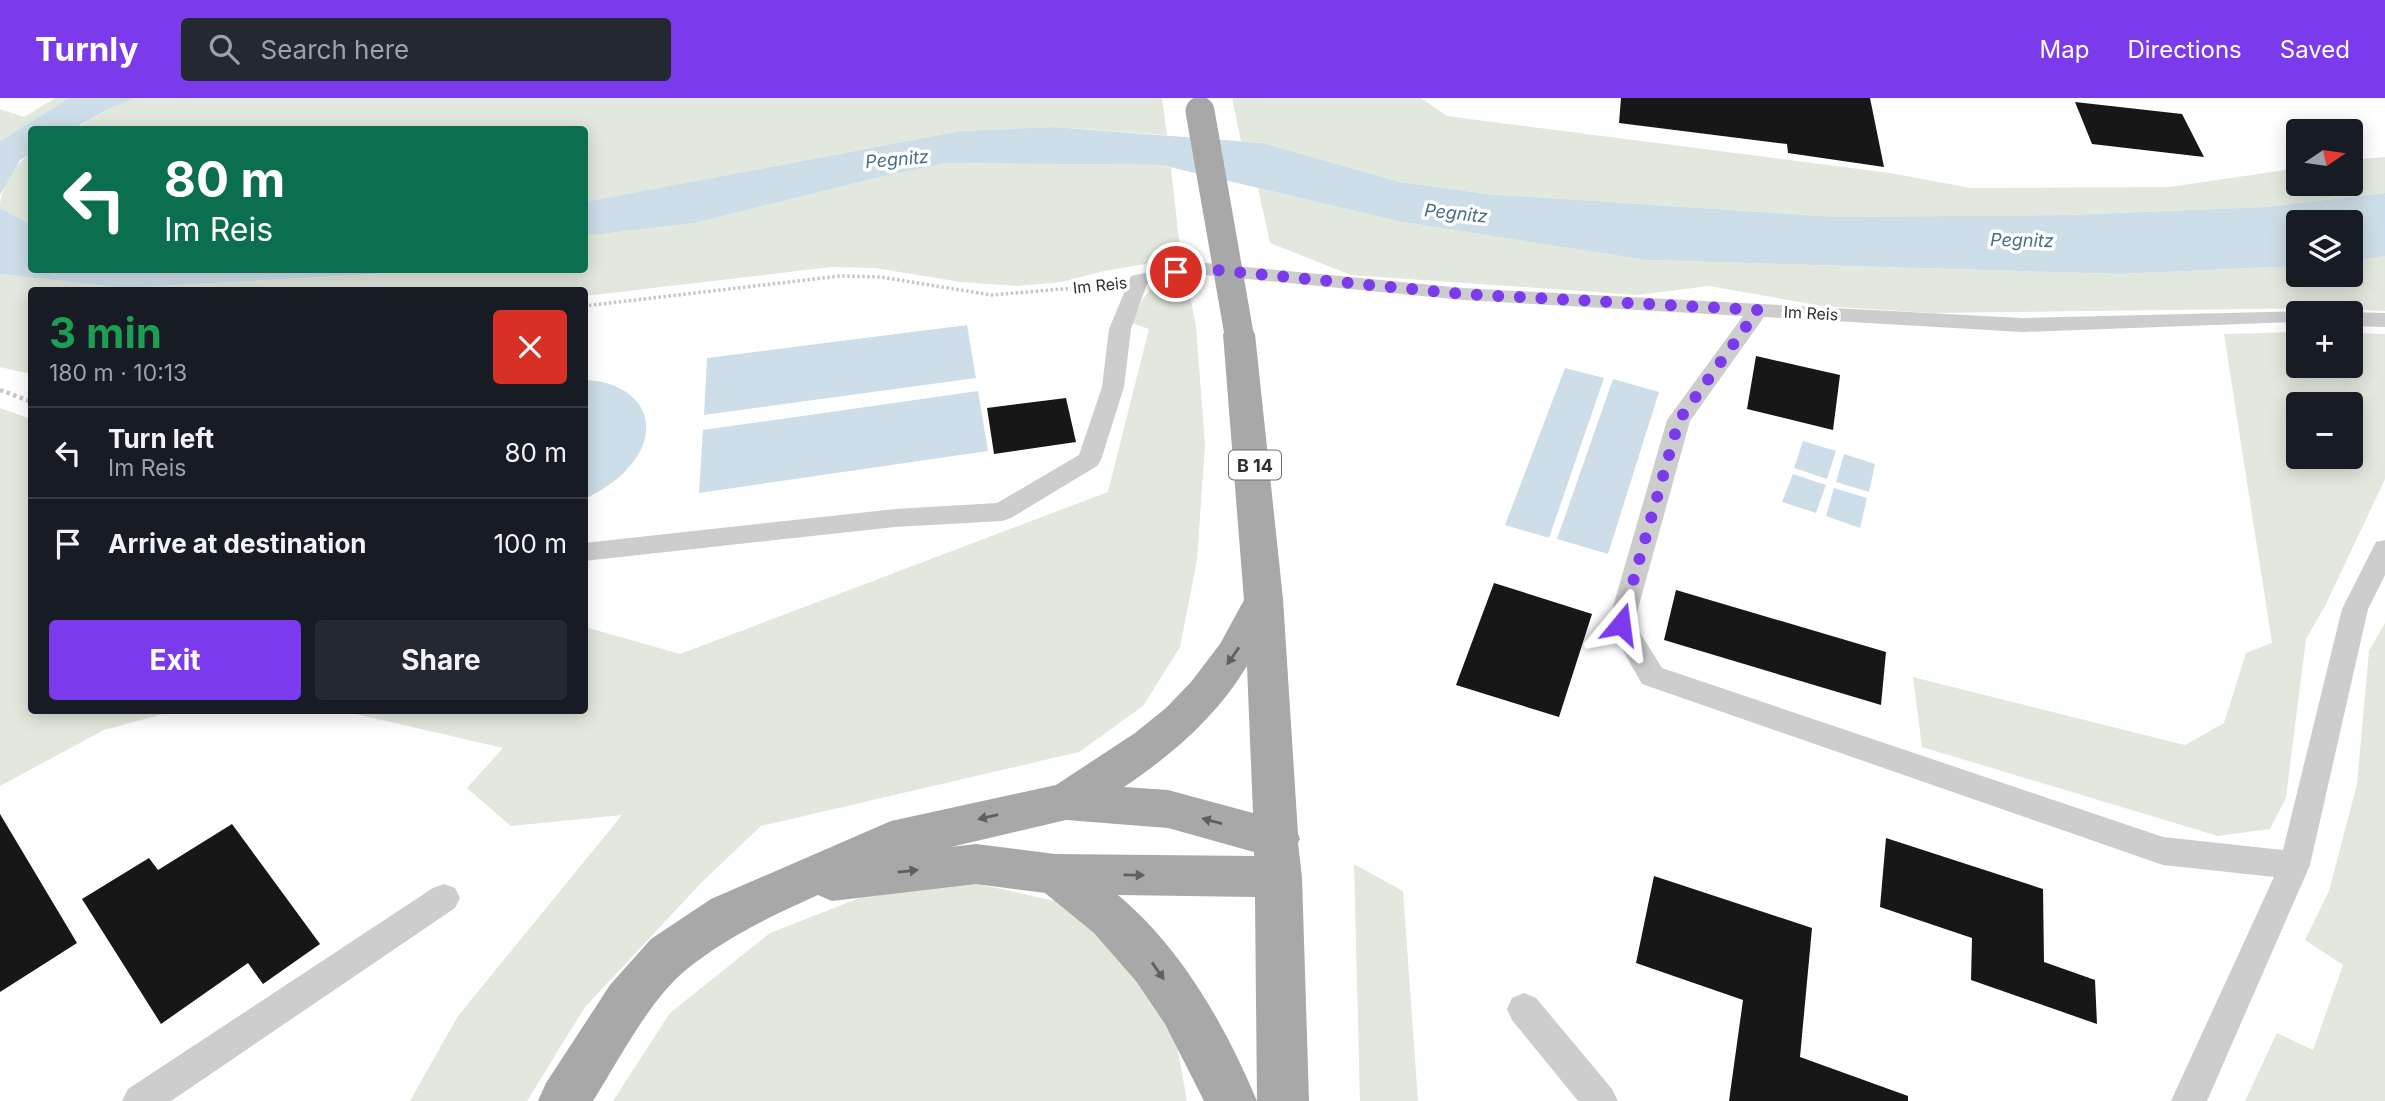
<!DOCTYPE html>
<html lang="en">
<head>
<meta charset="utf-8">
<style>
	:root { --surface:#171b24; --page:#242831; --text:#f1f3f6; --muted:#9ea1a6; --line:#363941; --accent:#7c3aed }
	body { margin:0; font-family:Inter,sans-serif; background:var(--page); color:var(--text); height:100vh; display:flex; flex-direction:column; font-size:26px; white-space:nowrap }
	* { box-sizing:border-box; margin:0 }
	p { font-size:23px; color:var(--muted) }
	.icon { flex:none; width:38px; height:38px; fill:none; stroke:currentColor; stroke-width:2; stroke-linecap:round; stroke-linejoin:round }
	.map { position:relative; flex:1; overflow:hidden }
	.sheet { position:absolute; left:28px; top:189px; width:560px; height:427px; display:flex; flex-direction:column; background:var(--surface); border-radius:7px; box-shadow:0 4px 18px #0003 }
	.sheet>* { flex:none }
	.hud { position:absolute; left:28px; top:28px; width:560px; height:147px; border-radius:7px; box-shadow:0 4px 18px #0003; background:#0b6e4f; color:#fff; overflow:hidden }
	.needle { width:46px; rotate:77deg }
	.tools { position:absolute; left:2286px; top:21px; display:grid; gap:14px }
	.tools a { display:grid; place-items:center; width:77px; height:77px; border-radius:7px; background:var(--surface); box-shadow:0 4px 18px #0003; font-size:35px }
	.pin { position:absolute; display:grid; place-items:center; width:60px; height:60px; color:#fff; margin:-30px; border:4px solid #fff; border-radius:50%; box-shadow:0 2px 7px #0007 }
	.me { position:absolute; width:77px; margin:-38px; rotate:16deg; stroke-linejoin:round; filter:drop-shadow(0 0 5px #0008) }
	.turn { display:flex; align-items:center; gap:24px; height:147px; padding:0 21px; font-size:32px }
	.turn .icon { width:91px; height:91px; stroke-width:2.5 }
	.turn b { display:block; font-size:49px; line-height:60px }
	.round { display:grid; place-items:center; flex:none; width:74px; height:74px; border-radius:7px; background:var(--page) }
	.overview { display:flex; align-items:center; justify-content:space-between; height:119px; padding:0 21px }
	h1 { font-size:42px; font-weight:700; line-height:52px; color:#1e9e55 }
	.action { display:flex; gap:14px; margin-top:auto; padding:14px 21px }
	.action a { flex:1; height:80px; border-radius:7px; background:var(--accent); color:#fff; font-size:28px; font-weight:700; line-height:80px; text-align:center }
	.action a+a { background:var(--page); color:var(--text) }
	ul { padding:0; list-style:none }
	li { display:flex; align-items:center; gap:21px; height:91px; padding:0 21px; border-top:2px solid var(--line) }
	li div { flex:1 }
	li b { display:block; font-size:26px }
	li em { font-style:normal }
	header { display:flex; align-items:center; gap:42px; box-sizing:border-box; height:98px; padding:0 35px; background:var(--accent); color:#fff }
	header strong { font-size:33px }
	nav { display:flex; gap:38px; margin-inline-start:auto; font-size:24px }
	.search { width:490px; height:63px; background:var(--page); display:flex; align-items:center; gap:18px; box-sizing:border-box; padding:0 24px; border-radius:7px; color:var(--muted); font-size:26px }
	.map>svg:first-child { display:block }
</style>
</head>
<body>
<header>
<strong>Turnly</strong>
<div class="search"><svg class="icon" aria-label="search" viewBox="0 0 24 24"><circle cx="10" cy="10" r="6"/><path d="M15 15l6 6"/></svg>Search here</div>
<nav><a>Map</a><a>Directions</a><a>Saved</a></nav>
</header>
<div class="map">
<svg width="2385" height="1003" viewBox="0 0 2385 1003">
	<rect width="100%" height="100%" fill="#fff"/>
	<path fill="#e2e8dd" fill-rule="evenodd" d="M55 0H69L0 43V11L24 19Z
		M135 0H1162L1167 37 1054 29 960 33 585 104 584 32H73L107 12Z
		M1232 0H1421L1447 18 1890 75 1971 90 2170 89 2298 70V86H2350V62L2385 59V95L2264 109 2065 117 1837 119 1488 96 1400 84 1263 45 1241 43Z
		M31 56V126L0 110C0 90 14 66 31 56Z
		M948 65 1161 67 1171 70 1181 160 1104 173 1062 184 1017 188 961 184 875 170 831 169 585 198 584 192H32L31 276 0 269V176L123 190 377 176 401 172H584L585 138 695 125 880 79Z
		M1258 90 1397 123 1647 162 2119 176 2298 168V177H2350V164L2385 158V213L2328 210 1933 215 1822 208 1709 188 1638 197 1351 177 1270 145Z
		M1187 181 1196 229 1205 347 1197 462 1180 549 1143 608 1079 654 761 728 702 784 585 909 527 1003H410L458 918 622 717 511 728 467 690 503 650 343 613 584 612 585 529 680 556 1108 394 1149 231 1132 225C1148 190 1147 186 1187 181Z
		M2298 234V268H2350V235L2385 236V381L2325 508 2306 541 2286 700 2270 731 2218 738 1922 649 1913 579 2185 647 2224 625 2246 555 2272 545 2224 236ZM2298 306H2350V359H2298Z
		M0 310 31 321 32 612 174 613 104 632 0 688Z
		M2385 525V1003H2245L2277 935 2313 952 2343 867 2305 842 2329 793 2357 686 2369 553Z
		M1354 766 1403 793 1418 1003H1360Z
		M961 782 1055 803 1129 863 1175 937 1187 1003H613L670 915 770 835 880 792Z"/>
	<path fill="#cedee8" d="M69 0H135L107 12 73 31 32 32 31 56 20 62 0 97V43Z
		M1054 29 1263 45 1400 84 1488 96 1837 119 2065 117 2264 109 2385 95V158L2350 164V124H2298V168L2119 176 1646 162 1397 123 1161 67 948 65 880 79 695 125 585 138 584 104 960 33Z
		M0 110 31 126 32 172H401L377 176 123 190 0 176Z
		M967 227 976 280 704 317 707 260Z
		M1565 270 1604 280 1549 440 1505 427Z
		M1613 281 1659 294 1608 456 1557 441Z
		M585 282C638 284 667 325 629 369 617 384 601 392 585 401Z
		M978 293 988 353 699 395 703 332Z
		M1803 343 1836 353 1827 381 1794 370Z
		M1844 356 1875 366 1869 394 1836 384Z
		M1793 376 1826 387 1816 415 1782 404Z
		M1834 390 1867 400 1860 430 1826 418Z"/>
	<path fill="#171717" d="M1621 0H1870L1884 69 1788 55 1787 46 1619 25Z
		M2075 4 2182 16 2204 59 2092 46Z
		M1756 258 1840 277 1833 332 1747 311Z
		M1066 300 1076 344 994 356 987 310Z
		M1494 485 1592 516 1559 619 1456 587Z
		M1676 492 1886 554 1881 607 1664 542Z
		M0 716 77 845 0 894Z
		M232 726 320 846 263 886 248 865 161 926 82 801 149 760 158 772Z
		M1886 740 2043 791 2044 864 2095 882 2097 926 1971 882 1972 840 1880 809Z
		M1654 778 1812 830 1800 959 1908 998V1003H1729L1743 902 1636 865Z"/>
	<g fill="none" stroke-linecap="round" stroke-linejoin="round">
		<path stroke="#c7c7c7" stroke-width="3.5" stroke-dasharray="2.5 2.5" stroke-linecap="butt" d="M584 208 840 178 881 179 991 197 1098 188"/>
		<path stroke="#c7c7c7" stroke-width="4.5" stroke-dasharray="3.5 3.5" stroke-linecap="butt" d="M0 292 32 304"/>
		<path fill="#cdcdcd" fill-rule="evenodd" d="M1195 164 1463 190 2022 220 2306 213 2307 215H2298V224L2022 234 1764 219 1690 323 1634 525 1662 570 2163 739 2283 752 2342 511 2376 444 2385 442V477L2368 511 2310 767 2207 1003H2171L2274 779 2163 767 1642 586 1608 526 1667 322 1743 218 1463 202 1195 176 1147 186 1131 231 1124 289 1101 362 1097 368 1011 420 1002 423 895 429 584 463V445L895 411 997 405 1079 357 1102 289 1109 231 1131 178Z
			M2350 214 2385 215V229L2350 228V215H2347Z
			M444 786 455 790 460 800 455 810 171 1003H122L128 991 433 790Z
			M1524 895 1536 900 1612 991 1618 1003H1578L1512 922 1507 911 1512 900Z"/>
		<path fill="#a8a8a8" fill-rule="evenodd" d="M1239 226 1250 229 1255 236 1283 501 1298 736 1300 741 1298 745 1302 779 1309 1003H1257L1255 799 1118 797C1182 851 1225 927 1257 1003H1204L1165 926 1136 883 1094 835 1045 795 976 786 832 803 818 797C771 818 727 839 687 871 649 902 619 962 593 1003H538L546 985 610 887 651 841 711 801 891 723 1056 687 1135 635 1166 610 1191 584 1220 546 1244 502 1223 236 1228 229ZM1247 568 1253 715 1168 692 1124 689C1173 656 1216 619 1247 568ZM1066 722 1168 730 1254 754V758L1055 756 976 746 951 749Z"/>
		<path stroke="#a8a8a8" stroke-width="29" d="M1200 13 1239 236"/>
	</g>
	<defs><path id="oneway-solid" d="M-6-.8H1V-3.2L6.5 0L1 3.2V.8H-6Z" transform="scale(1.75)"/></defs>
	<g fill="#606060">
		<use href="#oneway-solid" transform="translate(1233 558) rotate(125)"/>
		<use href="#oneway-solid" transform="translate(988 719) rotate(167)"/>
		<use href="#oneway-solid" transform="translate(1212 723) rotate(-165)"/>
		<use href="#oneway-solid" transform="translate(908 773) rotate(-6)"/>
		<use href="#oneway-solid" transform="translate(1134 777) rotate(1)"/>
		<use href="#oneway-solid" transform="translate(1158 873) rotate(55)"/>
	</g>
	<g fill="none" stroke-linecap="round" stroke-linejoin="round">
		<path stroke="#7c3aed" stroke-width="12" stroke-dasharray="0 21.6" d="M1176 174 1195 170 1463 196 1758 212 1679 322 1621 526"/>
	</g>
	<g text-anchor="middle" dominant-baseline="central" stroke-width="7" stroke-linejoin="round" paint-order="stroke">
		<g font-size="16" fill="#303030" stroke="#fff">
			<text transform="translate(1100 187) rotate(-6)">Im Reis</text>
			<text transform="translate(1811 215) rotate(3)">Im Reis</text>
		</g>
		<g font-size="18" font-style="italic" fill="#476e88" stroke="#fff">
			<text transform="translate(897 61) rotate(-5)">Pegnitz</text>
			<text transform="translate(1456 115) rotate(6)">Pegnitz</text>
			<text transform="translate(2022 142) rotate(1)">Pegnitz</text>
		</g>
		<rect fill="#fff" stroke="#6e6e6e" stroke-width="2" x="1229" y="352.5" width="52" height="29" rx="5"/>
		<g font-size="18" font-weight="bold" fill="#303030">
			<text x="1255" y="367">B 14</text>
		</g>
	</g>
</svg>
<div class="tools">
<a><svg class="needle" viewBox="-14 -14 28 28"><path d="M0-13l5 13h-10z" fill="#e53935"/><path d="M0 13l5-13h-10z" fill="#9ea1a6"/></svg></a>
<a><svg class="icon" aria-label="layers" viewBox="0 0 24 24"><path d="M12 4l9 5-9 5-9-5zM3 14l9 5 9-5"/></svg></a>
<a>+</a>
<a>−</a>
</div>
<div class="pin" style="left:1176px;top:174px;background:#d93025"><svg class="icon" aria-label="arrive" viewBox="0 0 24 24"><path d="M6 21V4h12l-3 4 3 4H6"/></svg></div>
<svg class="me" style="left:1621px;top:526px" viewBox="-20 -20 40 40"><path d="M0-17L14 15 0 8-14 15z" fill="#7c3aed" stroke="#fff" stroke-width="4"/></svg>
<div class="hud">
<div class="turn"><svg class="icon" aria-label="left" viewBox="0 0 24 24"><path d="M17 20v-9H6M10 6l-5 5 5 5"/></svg><div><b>80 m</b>Im Reis</div></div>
</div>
<section class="sheet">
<div class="overview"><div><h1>3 min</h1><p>180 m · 10:13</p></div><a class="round" style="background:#d93025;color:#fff"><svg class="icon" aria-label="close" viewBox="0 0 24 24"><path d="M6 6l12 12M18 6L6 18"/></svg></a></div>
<ul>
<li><svg class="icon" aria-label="left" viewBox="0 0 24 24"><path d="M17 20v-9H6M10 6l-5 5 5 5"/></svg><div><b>Turn left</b><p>Im Reis</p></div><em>80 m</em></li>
<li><svg class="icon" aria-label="arrive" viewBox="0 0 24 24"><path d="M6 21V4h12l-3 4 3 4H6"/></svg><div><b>Arrive at destination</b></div><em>100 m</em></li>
</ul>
<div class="action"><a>Exit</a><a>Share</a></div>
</section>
</div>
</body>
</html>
